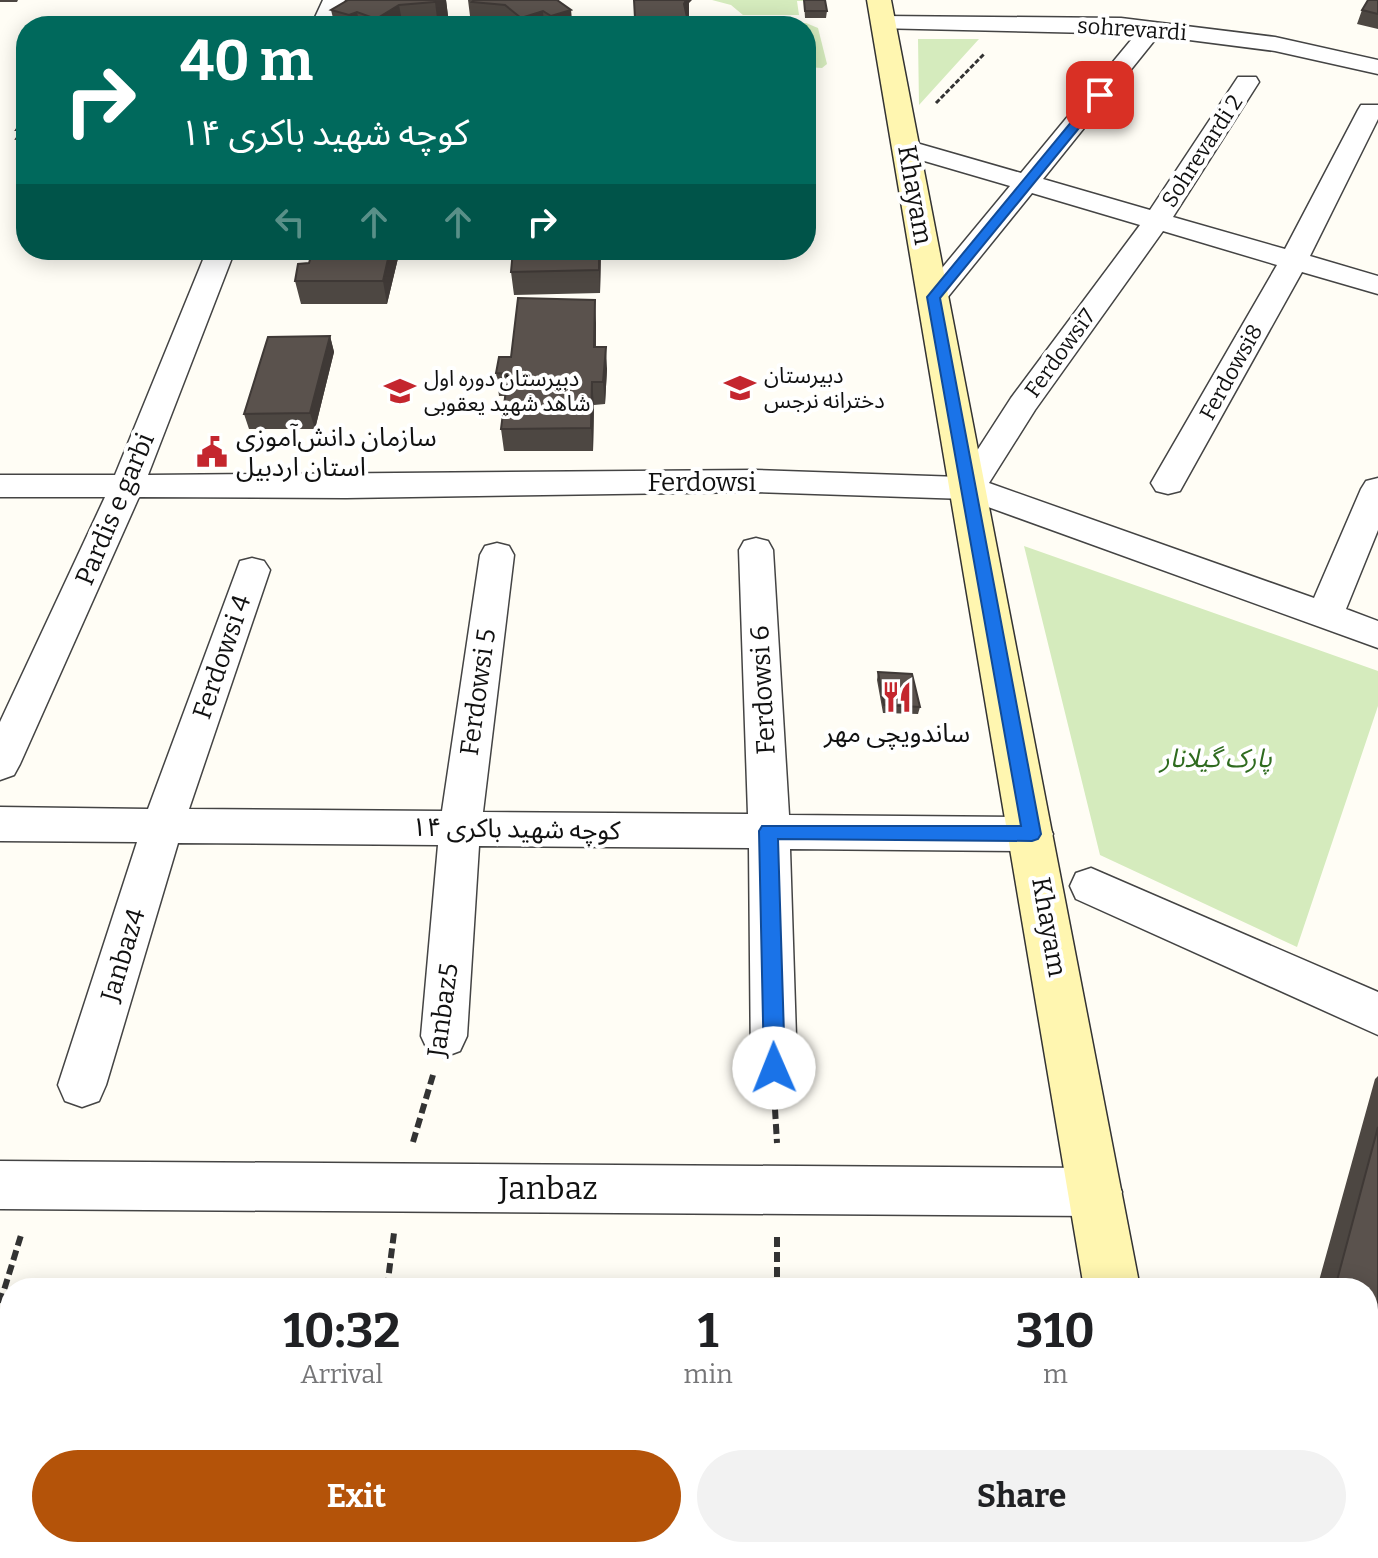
<!DOCTYPE html>
<html lang="en">
<head>
<meta charset="utf-8">
<style>
	:root { --surface:#fff; --page:#f2f2f2; --text:#202124; --muted:#757577; --accent:#b45309 }
	body { margin:0; font-family:Bitter,"Noto Sans Arabic",serif; background:var(--page); color:var(--text); height:100vh; display:flex; flex-direction:column; font-size:30px; white-space:nowrap }
	* { box-sizing:border-box; margin:0 }
	p { font-size:26px; color:var(--muted) }
	.icon { flex:none; width:44px; height:44px; fill:none; stroke:currentColor; stroke-width:2; stroke-linecap:round; stroke-linejoin:round }
	.map { position:relative; flex:1; overflow:hidden }
	.side { position:absolute; left:0px; top:1278px; width:1378px; height:280px; display:flex; flex-direction:column; background:var(--surface); border-radius:32px 32px 0 0; box-shadow:0 4px 20px #0003 }
	.side>* { flex:none }
	.hud { position:absolute; left:16px; top:16px; width:800px; height:244px; border-radius:32px; box-shadow:0 4px 20px #0003; background:#00695c; color:#fff; overflow:hidden }
	.pin { position:absolute; display:grid; place-items:center; width:68px; height:68px; color:#fff; margin:-34px; border-radius:16px; box-shadow:0 4px 12px #0006 }
	.me { position:absolute; width:88px; margin:-44px; rotate:359deg; stroke-linejoin:round; filter:drop-shadow(0 0 6px #0008) }
	.turn { display:flex; align-items:center; gap:28px; height:168px; padding:0 32px; font-size:36px }
	.turn .icon { width:104px; height:104px; stroke-width:2.5 }
	.turn b { display:block; font-size:56px; line-height:68px }
	.lanes { display:flex; align-items:center; height:76px; padding:0 32px; background:#0003; justify-content:center; gap:40px; direction:ltr }
	.lanes .off { opacity:.35 }
	.eta { display:flex; justify-content:space-evenly; align-items:center; height:136px; text-align:center }
	.eta b { font-size:48px; font-weight:700; line-height:56px }
	.button { display:flex; gap:16px; margin-top:auto; padding:16px 32px }
	.button a { flex:1; height:92px; border-radius:48px; background:var(--accent); color:#fff; font-size:32px; font-weight:700; line-height:92px; text-align:center }
	.button a+a { background:var(--page); color:var(--text) }
	.map>svg:first-child { display:block }
</style>
</head>
<body>
<div class="map">
<svg width="1378" height="1558" viewBox="0 0 1378 1558">
	<rect width="100%" height="100%" fill="#fffdf5"/>
	<path fill="#d5ebbd" d="M712 0H819V1H797L799 15H743L731 5Z
		M744 23H806L818 28 827 64 822 68 806 67V26H742Z
		M918 39H979L919 105Z
		M1024 546 1378 671V706L1297 947 1100 855Z"/>
	<g fill="none" stroke-linecap="round" stroke-linejoin="round">
		<defs>
			<path id="street" d="M323 0H345L333 26H311Z
				M883 16 1121 18 1275 37 1378 60V74L1275 51 1158 36 1043 179 1150 210 1238 77H1256L1259 82 1173 217 1285 249 1358 110 1361 105H1378V119L1310 256 1378 276V294L1302 272 1180 491 1168 494 1156 491 1151 483 1277 265 1163 231 1035 410 989 483 1314 598 1361 489 1366 481 1378 478V530L1346 609 1378 621V648L966 499 755 492 346 498 139 497 20 764 14 775 0 780V722L105 497H0V475H115L207 250H235L148 475 755 470 960 477 1011 398 1140 225 1032 193 943 303 933 306 923 303 919 297 923 291 1010 186 897 153 893 148 897 143 906 140 1021 173 1136 34 875 28 872 23 875 18Z
				M756 538 768 541 773 550 789 815 1032 817 1047 822 1053 834 1047 846 1032 851 790 849 797 1068 790 1083 774 1090 758 1083 751 1068 749 848 479 846 467 1036 460 1051 444 1057 428 1051 421 1036 438 845 178 843 106 1085 99 1101 82 1107 65 1101 58 1085 137 842 0 841V807L148 809 240 561 252 558 264 561 270 570 189 809 442 811 480 555 485 546 497 543 509 546 514 555 483 812 748 814 739 550 744 541Z
				M1091 868 1378 992V1035L1076 899 1070 886 1076 873Z
				M0 1161 1097 1168 1114 1175 1122 1192 1114 1209 1097 1216 0 1209Z
				M325 1548H383L382 1558H324Z
				M761 1548H819L820 1558H762Z"/>
			<path id="secondary" d="M867 0H891L1140 1288H1084Z
				M1121 1548H1185L1186 1558H1122Z"/>
		</defs>
		<use href="#street" stroke="#444" stroke-width="3"/>
		<use href="#secondary" stroke="#333" stroke-width="3"/>
		<path stroke="#333" stroke-width="3" stroke-dasharray="5 2" stroke-linecap="butt" d="M936 103 985 53"/>
		<path stroke="#333" stroke-width="6" stroke-dasharray="10 5" stroke-linecap="butt" d="M775 1109 777 1143
			M413 1142 433 1075
			M777 1237V1288
			M387 1288 394 1233
			M0 1303 22 1232"/>
		<use href="#street" fill="#fff" fill-rule="evenodd"/>
		<use href="#secondary" fill="#fff6b0" fill-rule="evenodd"/>
	</g>
	<path fill="#4d4742" d="M0 0H18L17 2H0Z
		M446 0 448 16 437 18 438 26H335L331 10Z
		M455 0H557L571 10 572 26H475L474 16H470L468 0Z
		M804 0 827 11 826 18H805Z
		M1378 0V29L1357 24 1362 10Z
		M26 115V164L16 139 19 135 16 130Z
		M400 250 387 304H301L295 281 309 263Z
		M601 250 600 293 514 295 511 272Z
		M596 323V347L607 369 605 404 594 405 593 451H504L501 429 505 396H499L496 373Z
		M330 336 334 352 315 429H249L244 414Z
		M878 672 920 707 918 714 883 713 877 680Z
		M1378 1076V1558H1243L1245 1548H1368V1288H1317L1375 1079Z"/>
	<path fill="#3f3936" d="M432 0H446L448 16 437 18 435 2Z
		M685 0H692L689 3V22L686 26 684 4Z
		M399 5 403 26H378L376 19Z
		M571 10 572 26H551V16Z
		M543 11 544 26H522L521 18Z
		M357 12 360 26H351L349 15Z
		M390 250H400L387 304 383 281Z
		M599 250H601L600 293 599 270Z
		M595 300 596 323 595 369 594 347Z
		M330 336 334 352 315 429 310 413Z
		M606 347 607 369 605 404 603 382Z
		M592 382 594 405 593 451 591 428Z"/>
	<path fill="#5a524d" stroke="#3f3936" stroke-width="2" d="M348 0H434L435 2 399 5 376 19 357 12 349 15 331 10Z
		M474 0H557L571 10 551 16 543 11 521 18 505 5 472 2Z
		M634 0H686L684 4 689 26H638L635 18Z
		M804 0H825L827 11H805Z
		M1368 0H1378V14L1362 10Z
		M26 115V140L16 139 22 130H16Z
		M313 250H390L383 281H295L298 264 309 263Z
		M513 250H599V270L511 272Z
		M518 298 595 300 594 347H606L603 382H592L591 428 501 429 508 374 496 373 499 357H511Z
		M330 336 310 413 244 414 268 337Z
		M878 672 912 674 920 707 884 705Z
		M1378 1127V1558H1277L1264 1551 1265 1548H1368V1288H1335Z"/>
	<path fill="#1a73e8" stroke="#114b97" stroke-width="2" d="M1096 92 1106 95 940 298 1041 834 1038 839 1032 841 778 839 785 1068 782 1075 774 1078 767 1075 764 1068 759 831 762 826H1021L927 297Z"/>
	<defs>
		<symbol id="school-bare" viewBox="-9 -9 18 18"><path d="M0-5L7-2L0 1L-7-2ZM-4 1L0 2.5L4 1V4Q0 6-4 4Z" fill="#c4262e" stroke="#fff" stroke-width="2.5" paint-order="stroke"/></symbol>
		<symbol id="civic-bare" viewBox="-9 -9 18 18"><path d="M-.6-6.5H3V-4.5H.6V-3L4-1V1h2V6H-6V1h2V-1L-.6-3ZM-1.2 2.5V6h2.4V2.5Z" fill="#c4262e" stroke="#fff" stroke-width="2.5" paint-order="stroke"/></symbol>
		<symbol id="restaurant-bare" viewBox="-9 -9 18 18"><path d="M-5-6h1v4h1v-4h1v4h1v-4h1v5L-1.5 .5V6h-2V.5L-5-1ZM5-6V6H3V1.5H1.5Q1.5-4 5-6Z" fill="#c4262e" stroke="#fff" stroke-width="2.5" paint-order="stroke"/></symbol>
	</defs>
	<g fill-rule="evenodd">
		<use href="#school-bare" x="718" y="366" width="44" height="44"/>
		<use href="#school-bare" x="378" y="369" width="44" height="44"/>
		<use href="#civic-bare" x="190" y="430" width="44" height="44"/>
		<use href="#restaurant-bare" x="875" y="675" width="44" height="44"/>
	</g>
	<g text-anchor="middle" dominant-baseline="central" stroke-width="8" stroke-linejoin="round" paint-order="stroke">
		<g font-size="22" fill="#111" stroke="#fff">
			<text transform="translate(1132 29) rotate(4)">sohrevardi</text>
			<text transform="translate(1202 151) rotate(-57)">Sohrevardi 2</text>
			<text transform="translate(1060 353) rotate(-54)">Ferdowsi7</text>
			<text transform="translate(1231 372) rotate(-61)">Ferdowsi8</text>
		</g>
		<g font-size="22" fill="#111" stroke="#fff" text-anchor="start">
			<text x="764" y="375">دبیرستان<tspan x="764" dy="25">دخترانه نرجس</tspan></text>
			<text x="424" y="378">دبیرستان دوره اول<tspan x="424" dy="25">شاهد شهید یعقوبی</tspan></text>
		</g>
		<g font-size="26" fill="#111" stroke="#fff">
			<text transform="translate(915 195) rotate(80)">Khayam</text>
			<text x="702" y="482">Ferdowsi</text>
			<text transform="translate(115 509) rotate(-67)">Pardis e garbi</text>
			<text transform="translate(222 657) rotate(-71)">Ferdowsi 4</text>
			<text transform="translate(763 690) rotate(-93)">Ferdowsi 6</text>
			<text transform="translate(478 692) rotate(-82)">Ferdowsi 5</text>
			<text transform="translate(516 829) rotate(1)">کوچه شهید باکری ۱۴</text>
			<text transform="translate(1049 927) rotate(80)">Khayam</text>
			<text transform="translate(123 955) rotate(-73)">Janbaz4</text>
			<text transform="translate(443 1010) rotate(-82)">Janbaz5</text>
		</g>
		<g font-size="26" fill="#111" stroke="#fff" text-anchor="start">
			<text x="236" y="437">سازمان دانش‌آموزی<tspan x="236" dy="30">استان اردبیل</tspan></text>
			<text x="897" y="733" text-anchor="middle">ساندویچی مهر</text>
		</g>
		<g font-size="26" font-style="italic" fill="#2f6b1f" stroke="#fff">
			<text x="1216" y="758">پارک گیلانار</text>
		</g>
		<g font-size="32" fill="#111" stroke="#fff">
			<text x="548" y="1188">Janbaz</text>
		</g>
	</g>
</svg>
<div class="pin" style="left:1100px;top:95px;background:#d93025"><svg class="icon" aria-label="arrive" viewBox="0 0 24 24"><path d="M6 21V4h12l-3 4 3 4H6"/></svg></div>
<svg class="me" style="left:774px;top:1068px" viewBox="-20 -20 40 40"><circle r="19" fill="#fff"/><path d="M0-13L10 11 0 6-10 11z" fill="#1a73e8"/></svg>
<div class="hud">
<div class="turn"><svg class="icon" aria-label="right" viewBox="0 0 24 24"><path d="M7 20v-9h11M14 6l5 5-5 5"/></svg><div><b>40 m</b>کوچه شهید باکری ۱۴</div></div>
<div class="lanes"><svg class="icon off" aria-label="left" viewBox="0 0 24 24"><path d="M17 20v-9H6M10 6l-5 5 5 5"/></svg><svg class="icon off" aria-label="ahead" viewBox="0 0 24 24"><path d="M12 20V5M6 11l6-6 6 6"/></svg><svg class="icon off" aria-label="ahead" viewBox="0 0 24 24"><path d="M12 20V5M6 11l6-6 6 6"/></svg><svg class="icon" aria-label="right" viewBox="0 0 24 24"><path d="M7 20v-9h11M14 6l5 5-5 5"/></svg></div>
</div>
<section class="side">
<div class="eta">
<div><b>10:32</b><p>Arrival</p></div>
<div><b>1</b><p>min</p></div>
<div><b>310</b><p>m</p></div>
</div>
<div class="button"><a>Exit</a><a>Share</a></div>
</section>
</div>
</body>
</html>
